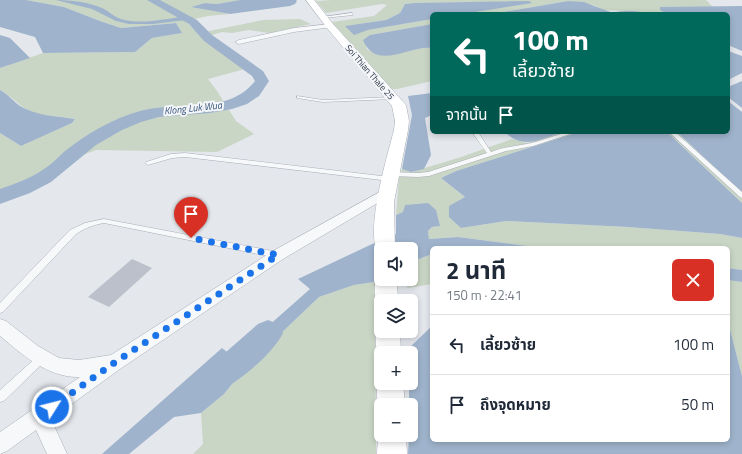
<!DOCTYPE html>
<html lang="th">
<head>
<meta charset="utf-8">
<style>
	:root { --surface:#fff; --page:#f6f6f7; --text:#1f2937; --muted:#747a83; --line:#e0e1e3 }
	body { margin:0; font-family:"Titillium Web","Noto Sans Thai",sans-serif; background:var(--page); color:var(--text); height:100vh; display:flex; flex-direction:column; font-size:15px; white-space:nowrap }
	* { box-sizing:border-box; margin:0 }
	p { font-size:13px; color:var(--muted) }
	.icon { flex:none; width:22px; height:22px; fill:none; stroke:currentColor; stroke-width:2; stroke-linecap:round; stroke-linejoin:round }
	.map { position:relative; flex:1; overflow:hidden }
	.drawer { position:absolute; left:430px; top:246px; width:300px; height:196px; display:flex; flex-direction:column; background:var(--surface); border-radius:6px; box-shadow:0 2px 6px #0003 }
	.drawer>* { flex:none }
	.hud { position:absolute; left:430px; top:12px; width:300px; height:122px; border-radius:6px; box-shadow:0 2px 6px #0003; background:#00695c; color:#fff; overflow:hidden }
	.tools { position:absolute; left:374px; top:242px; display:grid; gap:8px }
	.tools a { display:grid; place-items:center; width:44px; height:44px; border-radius:6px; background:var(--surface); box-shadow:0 2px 6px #0003; font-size:20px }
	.pin { position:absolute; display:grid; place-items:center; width:34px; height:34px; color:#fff; margin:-41px -17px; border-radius:50% 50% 50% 0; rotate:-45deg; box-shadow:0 0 4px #0007 }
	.pin .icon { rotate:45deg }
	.me { position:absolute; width:44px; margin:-22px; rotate:54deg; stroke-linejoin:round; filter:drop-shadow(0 0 3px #0008) }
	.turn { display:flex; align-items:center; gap:14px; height:84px; padding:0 16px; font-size:18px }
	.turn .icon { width:52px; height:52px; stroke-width:2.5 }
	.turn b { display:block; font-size:28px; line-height:34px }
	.then { display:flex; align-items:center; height:38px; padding:0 16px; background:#0003; gap:8px; font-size:15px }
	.round { display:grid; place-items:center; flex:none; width:42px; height:42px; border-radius:6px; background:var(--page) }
	.head { display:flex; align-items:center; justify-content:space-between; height:68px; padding:0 16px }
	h1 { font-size:24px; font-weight:700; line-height:30px }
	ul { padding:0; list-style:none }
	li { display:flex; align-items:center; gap:12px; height:60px; padding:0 16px; border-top:1px solid var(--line) }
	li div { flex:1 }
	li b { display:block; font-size:15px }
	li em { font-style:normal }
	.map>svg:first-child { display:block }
</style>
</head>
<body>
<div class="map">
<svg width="742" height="454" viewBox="0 0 742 454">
	<rect width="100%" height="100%" fill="#e4e7ec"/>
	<path fill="#c9d6c5" d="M26 0H240L217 4 205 3 192 7 230 14 208 16 185 21 195 30 209 31 263 20 300 19 311 24 269 33 249 30 232 33 222 32 205 37 245 69 208 79 217 91 236 121 254 134 217 152 96 150 61 163 56 169 34 181 7 194 0 195V133L21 146 72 123 75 119C62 116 44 117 31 112 19 106 12 96 0 90V68L43 53 135 52 152 38 181 33 176 23 121 28 100 21 64 7Z
		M315 0 318 1 332 0H706L713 7H660V10L667 14H647L643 12 604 10 594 5 568 1 491 14H463L531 2 414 3 405 4 400 13 386 20 346 26 354 34 368 30 432 19V24L370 35 366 48C385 65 410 46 432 48V81L397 89H391L332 22 374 16 387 5 382 4 326 13Z
		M563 132H579L456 171 441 178 466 198 461 228 506 221 628 227 720 234 742 238V270L728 268V248H543L458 237 429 239 428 231 432 227 440 226 403 212 396 215 399 178 402 169 412 172 461 157 512 139 527 143Z
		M667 132H677L742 193V203Z
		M432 254V284L408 288 400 279H411V262Z
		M728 280 742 282V376L728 322Z
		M375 282 376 454H193L203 444 201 413 224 394 253 360 319 297 354 285Z"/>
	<path fill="#9fb4cc" d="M0 0H26L64 7 100 21 121 28 176 23 182 33 152 38 135 52 43 53 35 37 0 27Z
		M240 0H296L297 1 295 4 290 6 230 14 191 7 205 3 217 4Z
		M529 1 532 3 463 14H432V19L368 30 354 35 345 26 386 20 400 13 405 4 414 3Z
		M568 1 584 2 613 13C622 10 638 10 647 14H491Z
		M742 6V51L728 45V14H667L660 10V7Z
		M432 24V48C410 45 376 72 363 40L370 35Z
		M0 35 10 38 30 58 0 68Z
		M728 51 742 56V73L728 80Z
		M742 81V108L728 97V87Z
		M0 90C8 94 13 101 20 106 36 116 57 116 75 119L72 123 21 146 0 133Z
		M432 93V115L425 118 431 155 424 169 411 172 402 169 412 115 408 96Z
		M728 101 742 112V193L677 132H728Z
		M505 132H563C542 138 523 151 505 132Z
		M579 132H667L742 203V238L720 234 628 227 506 221 461 228 449 217V206L465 197 441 178 456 171Z
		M74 158C52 177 27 188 0 199V195C28 191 49 168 74 158Z
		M428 203 436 210 440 226 432 227 428 231 429 239 458 237 543 248H432V254L411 262V249H381V279H395L354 285 319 297 253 360 241 350 310 289 298 279 370 245 396 234V215L403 212 405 205Z
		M728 268 742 270V282L728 280Z
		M728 322 742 376V454H408L409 435H411V405H409V383H411V353H409V348L432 326V440H728Z
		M222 348 246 367 224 394 201 413 174 417 129 454H102Z"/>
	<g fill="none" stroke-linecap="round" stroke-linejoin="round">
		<path fill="#9fb4cc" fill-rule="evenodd" d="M56 0C71 0 88 2 102 8 109 11 114 17 121 19 141 25 165 19 186 16L189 18 186 20 153 24H129L116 21 92 9Z"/>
		<path fill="#9fb4cc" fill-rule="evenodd" d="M147 0H160L197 20 212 35 263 71 269 81 259 96 247 104 232 109 210 113 159 117 141 122 122 130 96 145 51 182 30 193 0 204V189C15 184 31 178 44 169 52 164 58 157 65 151 88 133 112 119 140 111 177 101 229 115 255 81L252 76 204 41 189 24Z
			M268 320 278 324 283 333C273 354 235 386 213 394L202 390 197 379 202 368 218 359 258 324Z"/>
	</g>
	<path fill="#bbc0ca" d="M132 259 152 268 109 307 88 297Z"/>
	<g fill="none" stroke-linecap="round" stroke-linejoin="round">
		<defs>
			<path id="lane" d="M352 13 353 15 324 18 322 17Z
				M297 96 323 100 393 97 395 98 393 99 323 102 297 98Z
				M472 132H478L491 152C504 147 517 146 531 143 546 140 560 132 576 132L533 146 506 151 429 176 418 177 391 176 388 174 391 172 418 173 428 172 487 153Z
				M669 132H675L742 192V198L740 197Z
				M185 153 390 177 393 179 390 181 185 157 172 158 148 165 145 163 146 162 171 154Z
				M104 219 278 252 281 253 282 255 281 257 278 258 104 223C93 225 85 228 76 234L3 312 0 313V303L70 230 85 223Z
				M42 354 45 355 47 358 45 361 4 401 0 402V390L39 355Z"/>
			<path id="street" d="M330 24 332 25V27L294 32 239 44 235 42 239 40 294 28Z
				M387 188 391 189 393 192 391 195 283 259 120 369 51 419 67 454H47L36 430 7 451 0 454V432L80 377C48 378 23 355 0 336V319L6 321 38 346 59 358 79 360 111 355 273 251Z"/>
			<path id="secondary" d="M306 0H314L333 24 406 105 409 121 408 130 394 202 395 249H381V255L378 254C365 230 387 157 394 130L395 121 392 106 327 28Z
				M381 272V279H397L398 301H381V308C372 302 374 282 378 273Z
				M381 323V331H400L401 353H381V361C375 352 373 331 381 323Z
				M381 374V383H403L405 405H381V414C376 401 375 386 381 374Z
				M381 427V435H406L407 454H377L378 435Z"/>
		</defs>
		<use href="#lane" stroke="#a9aeb7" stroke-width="1"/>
		<use href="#street" stroke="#a9aeb7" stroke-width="1"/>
		<use href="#secondary" stroke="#a9aeb7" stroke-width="1"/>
		<use href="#lane" fill="#f7f8fa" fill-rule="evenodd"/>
		<use href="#street" fill="#f7f8fa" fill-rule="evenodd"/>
		<use href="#secondary" fill="#fff" fill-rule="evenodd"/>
	</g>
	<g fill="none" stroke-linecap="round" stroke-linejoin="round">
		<path stroke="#1a73e8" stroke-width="7" stroke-dasharray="0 12.6" d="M52 407 114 363 278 255 191 238"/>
	</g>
	<g text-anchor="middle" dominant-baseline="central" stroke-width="4" stroke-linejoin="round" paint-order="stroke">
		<g font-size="9" fill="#2b3445" stroke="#f4f6f9">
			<text transform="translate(370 72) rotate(49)">Soi Thian Thale 25</text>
		</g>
		<g font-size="10" font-style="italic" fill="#34527a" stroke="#f4f6f9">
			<text transform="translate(193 108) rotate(-6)">Klong Luk Wua</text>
		</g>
	</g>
</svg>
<div class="tools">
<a><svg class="icon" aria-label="sound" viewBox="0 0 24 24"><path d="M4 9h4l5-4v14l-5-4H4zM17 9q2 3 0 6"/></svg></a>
<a><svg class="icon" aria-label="layers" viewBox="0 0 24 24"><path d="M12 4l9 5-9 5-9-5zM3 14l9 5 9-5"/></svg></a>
<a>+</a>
<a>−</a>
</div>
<div class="pin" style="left:191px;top:238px;background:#d93025"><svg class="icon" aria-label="arrive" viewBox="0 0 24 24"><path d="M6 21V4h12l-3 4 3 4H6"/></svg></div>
<svg class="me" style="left:52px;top:407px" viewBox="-20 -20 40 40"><circle r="17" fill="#1a73e8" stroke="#fff" stroke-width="3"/><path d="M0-11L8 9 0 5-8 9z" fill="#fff"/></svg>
<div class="hud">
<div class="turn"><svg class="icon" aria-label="left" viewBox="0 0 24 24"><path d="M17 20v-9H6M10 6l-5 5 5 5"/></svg><div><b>100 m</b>เลี้ยวซ้าย</div></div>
<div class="then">จากนั้น<svg class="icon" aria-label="arrive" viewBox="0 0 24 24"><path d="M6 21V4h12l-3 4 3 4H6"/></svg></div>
</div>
<section class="drawer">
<div class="head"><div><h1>2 นาที</h1><p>150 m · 22:41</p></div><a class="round" style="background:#d93025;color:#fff"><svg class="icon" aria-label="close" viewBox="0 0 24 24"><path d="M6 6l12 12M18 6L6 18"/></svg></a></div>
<ul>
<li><svg class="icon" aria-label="left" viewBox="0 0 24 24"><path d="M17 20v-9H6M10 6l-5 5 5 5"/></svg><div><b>เลี้ยวซ้าย</b></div><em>100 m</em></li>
<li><svg class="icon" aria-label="arrive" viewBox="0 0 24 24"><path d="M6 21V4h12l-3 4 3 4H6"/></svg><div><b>ถึงจุดหมาย</b></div><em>50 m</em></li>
</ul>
</section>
</div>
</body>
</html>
